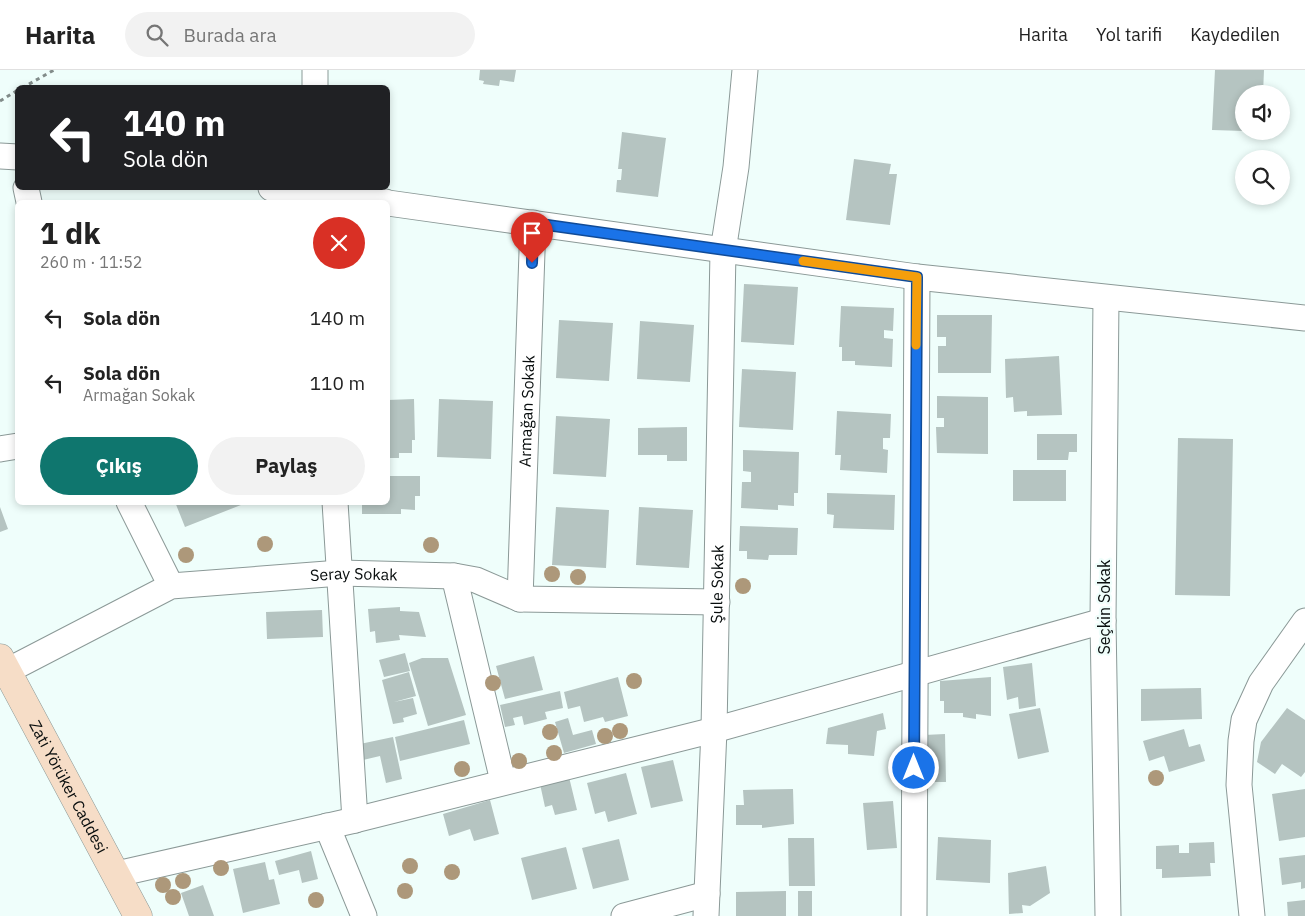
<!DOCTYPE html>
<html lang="tr">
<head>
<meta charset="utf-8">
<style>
	:root { --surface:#fff; --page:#f2f2f2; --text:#222; --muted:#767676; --line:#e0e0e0; --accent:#0f766e }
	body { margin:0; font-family:"IBM Plex Sans",sans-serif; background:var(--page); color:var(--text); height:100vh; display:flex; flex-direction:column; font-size:19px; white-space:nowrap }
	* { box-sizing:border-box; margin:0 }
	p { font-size:16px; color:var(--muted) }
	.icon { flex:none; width:28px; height:28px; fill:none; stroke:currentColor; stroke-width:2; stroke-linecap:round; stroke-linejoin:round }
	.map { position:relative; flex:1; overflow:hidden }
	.details { position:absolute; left:15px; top:130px; width:375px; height:305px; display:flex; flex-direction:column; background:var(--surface); border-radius:8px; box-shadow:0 2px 8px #0003 }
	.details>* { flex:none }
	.top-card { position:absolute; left:15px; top:15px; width:375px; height:105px; border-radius:8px; box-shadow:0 2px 8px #0003; background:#202124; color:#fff; overflow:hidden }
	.fabs { position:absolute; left:1235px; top:15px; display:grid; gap:10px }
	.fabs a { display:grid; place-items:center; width:55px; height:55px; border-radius:50%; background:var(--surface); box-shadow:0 2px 8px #0003; font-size:25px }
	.pin { position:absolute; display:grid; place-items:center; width:42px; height:42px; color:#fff; margin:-51px -21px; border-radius:50% 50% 50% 0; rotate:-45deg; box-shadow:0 0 5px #0007 }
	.pin .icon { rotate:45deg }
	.me { position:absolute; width:55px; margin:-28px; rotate:0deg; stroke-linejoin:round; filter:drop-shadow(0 0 4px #0008) }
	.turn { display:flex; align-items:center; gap:18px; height:105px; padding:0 25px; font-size:22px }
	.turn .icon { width:65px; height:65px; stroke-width:2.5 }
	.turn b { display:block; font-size:35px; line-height:42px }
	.round { display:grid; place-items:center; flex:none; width:52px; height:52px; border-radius:26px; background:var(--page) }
	.summary { display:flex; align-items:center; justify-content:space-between; height:85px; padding:0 25px }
	h1 { font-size:30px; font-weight:700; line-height:38px }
	.action { display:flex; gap:10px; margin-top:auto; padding:10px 25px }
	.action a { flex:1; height:58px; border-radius:30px; background:var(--accent); color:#fff; font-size:20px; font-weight:700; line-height:58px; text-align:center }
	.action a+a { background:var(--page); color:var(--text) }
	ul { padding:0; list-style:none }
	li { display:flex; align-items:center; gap:15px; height:65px; padding:0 25px }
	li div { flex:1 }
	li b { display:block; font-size:19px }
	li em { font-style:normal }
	header { display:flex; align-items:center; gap:30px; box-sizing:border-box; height:70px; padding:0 25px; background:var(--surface); border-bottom:1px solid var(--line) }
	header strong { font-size:24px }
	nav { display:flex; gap:28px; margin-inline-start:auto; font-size:18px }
	.search { width:350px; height:45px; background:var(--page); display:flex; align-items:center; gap:12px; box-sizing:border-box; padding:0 18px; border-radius:28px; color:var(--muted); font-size:19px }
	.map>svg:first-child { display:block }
</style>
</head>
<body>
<header>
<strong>Harita</strong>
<div class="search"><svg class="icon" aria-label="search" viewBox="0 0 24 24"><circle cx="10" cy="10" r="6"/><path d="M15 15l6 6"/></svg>Burada ara</div>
<nav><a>Harita</a><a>Yol tarifi</a><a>Kaydedilen</a></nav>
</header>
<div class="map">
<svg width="1305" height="846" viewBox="0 0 1305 846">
	<rect width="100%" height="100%" fill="#effefb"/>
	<path fill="#b5c4c1" d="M480 0H516L514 12 500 10 499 16 483 14 484 11 479 10Z
		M1215 0H1264L1263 24H1244V61L1212 60Z
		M622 62 666 68 658 127 616 122 617 110H621L622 99H618Z
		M854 89 891 94 889 104H897L890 155 846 150Z
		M744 214 798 217 794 275 741 272Z
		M841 236 894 238 893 261 884 260V268L893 269 892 297 855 295V291H842V277H839Z
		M937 245H992L991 303H938V276H946V267H937Z
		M559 250 613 253 609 311 556 308Z
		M640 251 694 255 690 312 637 309Z
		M1059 286 1062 345 1027 346V341L1014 342 1013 327 1006 328 1005 289Z
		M742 299 796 302 793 360 739 357Z
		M937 326 988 327V384L937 383 936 357H944V348H937Z
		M414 329 415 370H412V383H399V388H388V330Z
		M439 329 493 331 491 389 437 387Z
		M837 341 891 344 890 368H883V379L888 380 887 403 840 400 841 385H835Z
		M556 346 610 349 606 407 553 404Z
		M687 357V391H667V385H638V358Z
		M1037 364H1077V382H1069L1068 390H1037Z
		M1178 368 1233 369 1230 526 1175 525Z
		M743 380 799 382 798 423H794V436L778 435V440L741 438 742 412H751V402L743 401Z
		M1013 400H1066V431H1013Z
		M388 406H420V426H415V440L401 439V444H362V432H388Z
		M827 423 895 425 894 460 833 458 834 445 827 444Z
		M175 432H246V433L185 457Z
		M0 437 8 459 0 462Z
		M556 437 609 440 606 498 552 495Z
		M639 437 693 440 689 498 636 495Z
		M740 456 798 458 797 485H769L768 490 747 489V481H739Z
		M400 537V541L419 542 426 567 399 565 400 570 376 573 375 561 370 562 368 539Z
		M322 540 323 567 267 569 266 542Z
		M405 583 410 601 384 607 379 590Z
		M534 586 543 620 505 629 496 596Z
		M422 588H448L466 645 428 656 409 593Z
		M1032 593 1036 636 1019 639 1018 627 1007 630 1003 597Z
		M409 602 416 626 394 632 413 628 417 644 403 648 404 652 393 654 382 610Z
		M618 607 628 646 605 652 603 647 584 652 580 636 568 639 564 622Z
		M991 607V646L976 644V649L963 647V643H944V631H940V611Z
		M1201 618 1202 649 1141 651V619Z
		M560 621 563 638 545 642 547 649 524 655 522 646 513 648 515 655 505 657 500 635Z
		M1040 638 1049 682 1018 689 1009 644Z
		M1287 638 1305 650V702L1301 707 1282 694 1275 704 1257 692 1261 672Z
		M883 643 886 659 877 661 874 686 848 684V675L826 674 828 658Z
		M568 648 573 665 592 660 596 674 564 683 555 652Z
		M464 650 470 674 400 691 395 667Z
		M1184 659 1189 677 1200 674 1205 691 1169 702 1164 686 1149 691 1143 671Z
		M945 664 946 712H925L924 665Z
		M393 667 402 709 386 713 380 686 363 690 360 674Z
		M673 690 683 731 651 738 641 697Z
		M626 703 637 744 608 752 605 741 595 744 587 713Z
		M569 707 577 740 555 745 552 735 545 737 540 714Z
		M793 719 794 754 762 758V755H736V735H744L743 720Z
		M1305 719V767L1279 771 1272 724Z
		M490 730 499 764 474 771 470 759 449 766 443 744Z
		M893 731 897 778 867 780 863 733Z
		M938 767 991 770 990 813 936 810Z
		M788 768H814L815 816H789Z
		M619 769 629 810 593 819 582 778Z
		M1214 772 1215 793H1210L1211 806 1162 808V799H1156V776L1179 775V783H1189V773Z
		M566 777 577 819 532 830 521 788Z
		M311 781 318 809 302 813 299 800 279 805 275 791Z
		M1305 785V818L1301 819V812L1282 815 1279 788Z
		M265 792 269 810 274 809 280 834 243 843 233 799Z
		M1046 796 1050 823 1030 836 1022 835 1023 843 1009 844 1008 803Z
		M203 815 214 846H189L181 823Z
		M786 821V846H736V822Z
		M798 821H812V846H798Z
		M1305 830V846H1288L1287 832Z"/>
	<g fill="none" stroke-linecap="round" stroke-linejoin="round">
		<defs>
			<g id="minor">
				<path d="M315 0V18"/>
				<path d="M0 86 18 87"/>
				<path d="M26 118 29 132"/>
				<path d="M271 118 385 132"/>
				<path d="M388 133 917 207 1305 248"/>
				<path d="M1106 228 1103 551 1108 846"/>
				<path d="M0 379 18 376"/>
				<path d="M129 432 171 516"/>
				<path d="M335 432 355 750"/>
				<path d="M454 506 503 711"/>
				<path id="s1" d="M520 529 533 153"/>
				<path id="s2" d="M7 601 171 516 340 503 454 506 476 510 520 529 717 532"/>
				<path d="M327 756 364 846"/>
				<path d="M117 804 355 750 714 660 1103 551"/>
				<path d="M624 846 707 824"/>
				<path id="s3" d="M706 846 714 660 723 181 736 97 745 0"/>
				<path d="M914 846 917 207"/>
				<path d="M1252 846 1239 715 1241 671 1244 650 1261 613 1305 551"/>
			</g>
			<g id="secondary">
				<path id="s4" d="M0 588 138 846"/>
			</g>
		</defs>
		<use href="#minor" stroke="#8b9997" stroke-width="27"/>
		<use href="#secondary" stroke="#8b9997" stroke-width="29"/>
		<path stroke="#828c8a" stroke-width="3" stroke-dasharray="4 4" stroke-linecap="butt" d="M22 18 54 0
			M0 31 18 20"/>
		<use href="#minor" stroke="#fff" stroke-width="25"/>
		<use href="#secondary" stroke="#f6ddc7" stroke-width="28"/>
	</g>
	<g fill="#ad987a">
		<circle cx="265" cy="474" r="8"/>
		<circle cx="431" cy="475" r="8"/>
		<circle cx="186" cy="485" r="8"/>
		<circle cx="552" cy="504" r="8"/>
		<circle cx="578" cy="507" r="8"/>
		<circle cx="743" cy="516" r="8"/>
		<circle cx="634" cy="611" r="8"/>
		<circle cx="493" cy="613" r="8"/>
		<circle cx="620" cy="661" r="8"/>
		<circle cx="550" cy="662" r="8"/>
		<circle cx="605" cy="666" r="8"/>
		<circle cx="554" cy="683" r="8"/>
		<circle cx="519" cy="691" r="8"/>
		<circle cx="462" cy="699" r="8"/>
		<circle cx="1156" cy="708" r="8"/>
		<circle cx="410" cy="796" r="8"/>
		<circle cx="221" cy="798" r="8"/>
		<circle cx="452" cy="802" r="8"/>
		<circle cx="183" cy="811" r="8"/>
		<circle cx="163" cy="815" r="8"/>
		<circle cx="405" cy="821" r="8"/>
		<circle cx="173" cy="827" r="8"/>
		<circle cx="316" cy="830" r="8"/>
	</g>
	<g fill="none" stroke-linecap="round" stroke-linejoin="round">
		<defs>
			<path id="route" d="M532 193 533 153 917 207 914 698"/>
		</defs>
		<use href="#route" stroke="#114b97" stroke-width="12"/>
		<use href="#route" stroke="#1a73e8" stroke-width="9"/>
		<path stroke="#f59e0b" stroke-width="9" d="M803 191 917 207 916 275"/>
	</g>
	<g text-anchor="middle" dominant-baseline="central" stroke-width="4.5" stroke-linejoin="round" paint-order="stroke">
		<g font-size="16" fill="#080d0d" stroke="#effefb">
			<text stroke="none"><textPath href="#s1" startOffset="188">Armağan Sokak</textPath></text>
			<text stroke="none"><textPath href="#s2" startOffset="368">Seray Sokak</textPath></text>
			<text stroke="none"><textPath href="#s3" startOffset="332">Şule Sokak</textPath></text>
			<text transform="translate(1104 537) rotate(-90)">Seçkin Sokak</text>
			<text stroke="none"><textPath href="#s4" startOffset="146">Zati Yörüker Caddesi</textPath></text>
		</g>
	</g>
</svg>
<div class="fabs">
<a><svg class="icon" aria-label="sound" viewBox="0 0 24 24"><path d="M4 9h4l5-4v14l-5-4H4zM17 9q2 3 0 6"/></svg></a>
<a><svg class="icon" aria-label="search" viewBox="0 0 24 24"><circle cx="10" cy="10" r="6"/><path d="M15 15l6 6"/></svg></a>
</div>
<div class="pin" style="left:532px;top:193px;background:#d93025"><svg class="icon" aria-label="arrive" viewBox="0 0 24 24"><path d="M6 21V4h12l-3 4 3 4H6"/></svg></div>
<svg class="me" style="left:914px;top:698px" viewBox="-20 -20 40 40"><circle r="17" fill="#1a73e8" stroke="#fff" stroke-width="3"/><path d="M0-11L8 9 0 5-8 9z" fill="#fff"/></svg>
<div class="top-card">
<div class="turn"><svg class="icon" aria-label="left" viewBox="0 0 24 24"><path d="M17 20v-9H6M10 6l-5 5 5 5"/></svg><div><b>140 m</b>Sola dön</div></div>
</div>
<section class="details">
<div class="summary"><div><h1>1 dk</h1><p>260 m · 11:52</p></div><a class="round" style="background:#d93025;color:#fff"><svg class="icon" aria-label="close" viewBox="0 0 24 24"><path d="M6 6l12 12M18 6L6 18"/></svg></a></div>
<ul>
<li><svg class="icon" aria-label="left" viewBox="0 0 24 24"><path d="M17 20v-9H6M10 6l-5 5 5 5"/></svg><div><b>Sola dön</b></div><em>140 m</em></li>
<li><svg class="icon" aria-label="left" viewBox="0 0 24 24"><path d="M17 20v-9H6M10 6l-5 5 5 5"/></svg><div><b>Sola dön</b><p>Armağan Sokak</p></div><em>110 m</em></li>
</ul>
<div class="action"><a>Çıkış</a><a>Paylaş</a></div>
</section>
</div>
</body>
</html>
